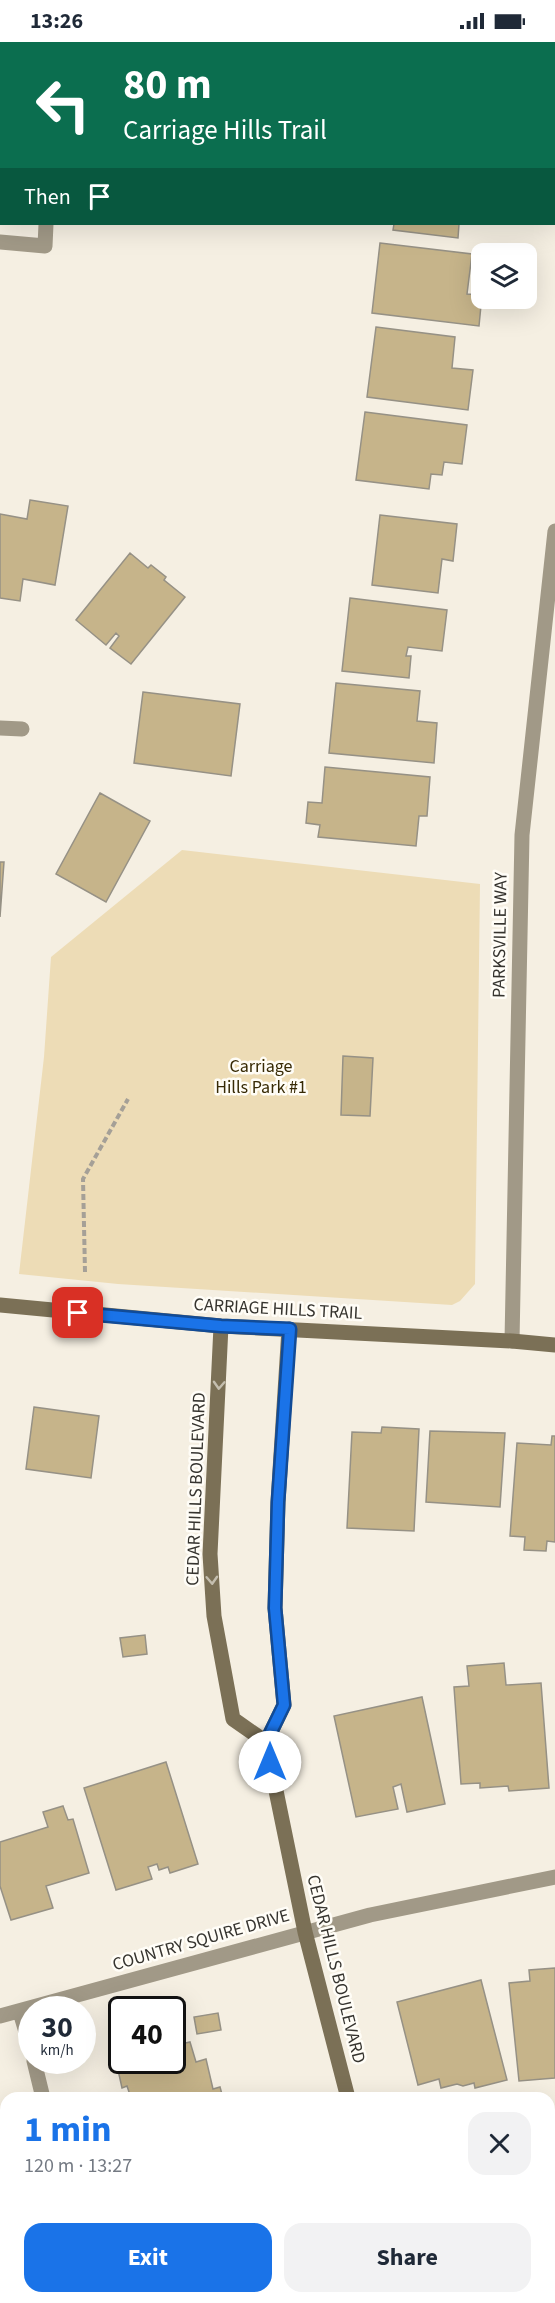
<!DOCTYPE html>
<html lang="en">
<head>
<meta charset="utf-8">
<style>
	:root { --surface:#fff; --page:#f2f2f3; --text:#1f2937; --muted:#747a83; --accent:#1a73e8 }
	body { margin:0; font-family:"Source Sans 3",sans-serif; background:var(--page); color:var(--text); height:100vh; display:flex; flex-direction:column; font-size:22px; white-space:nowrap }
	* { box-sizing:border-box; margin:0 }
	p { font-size:20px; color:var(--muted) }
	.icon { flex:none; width:33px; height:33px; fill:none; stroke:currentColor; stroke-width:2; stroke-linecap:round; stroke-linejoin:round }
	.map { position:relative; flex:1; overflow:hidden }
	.details { position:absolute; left:0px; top:2050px; width:555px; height:212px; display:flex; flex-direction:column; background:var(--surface); border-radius:18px 18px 0 0; box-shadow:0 6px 24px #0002 }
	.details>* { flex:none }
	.guide { position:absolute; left:0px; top:0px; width:555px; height:183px; box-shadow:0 6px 24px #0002; background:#0b6e4f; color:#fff; overflow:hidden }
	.fabs { position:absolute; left:471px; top:201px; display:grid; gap:12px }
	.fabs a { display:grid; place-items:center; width:66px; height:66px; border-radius:12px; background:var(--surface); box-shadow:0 6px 24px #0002; font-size:30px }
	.speed { position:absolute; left:18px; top:1954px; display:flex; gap:12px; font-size:30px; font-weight:700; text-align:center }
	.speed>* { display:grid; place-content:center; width:78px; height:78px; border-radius:50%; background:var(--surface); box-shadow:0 6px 24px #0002; line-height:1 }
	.speed small { font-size:15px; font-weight:400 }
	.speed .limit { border:3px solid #111; border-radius:9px; background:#fff; color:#111 }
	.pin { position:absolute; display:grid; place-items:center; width:51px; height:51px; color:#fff; margin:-26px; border-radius:12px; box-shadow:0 3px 9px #0006 }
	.me { position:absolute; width:66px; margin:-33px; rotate:0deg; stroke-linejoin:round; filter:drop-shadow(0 0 4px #0008) }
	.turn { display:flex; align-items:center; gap:21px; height:126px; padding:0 24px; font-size:27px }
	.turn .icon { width:78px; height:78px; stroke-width:2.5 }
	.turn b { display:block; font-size:42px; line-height:51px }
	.then { display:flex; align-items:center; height:57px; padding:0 24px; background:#0003; gap:12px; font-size:22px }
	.round { display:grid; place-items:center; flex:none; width:63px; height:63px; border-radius:18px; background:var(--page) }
	.overview { display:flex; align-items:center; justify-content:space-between; height:102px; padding:0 24px }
	h1 { font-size:36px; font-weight:700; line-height:45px; color:var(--accent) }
	.cta { display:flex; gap:12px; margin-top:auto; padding:12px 24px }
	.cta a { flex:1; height:69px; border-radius:18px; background:var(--accent); color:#fff; font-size:24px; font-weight:700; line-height:69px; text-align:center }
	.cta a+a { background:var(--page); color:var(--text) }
	.status { display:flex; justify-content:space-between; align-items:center; height:42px; padding:0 30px; background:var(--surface); direction:ltr }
	.status svg { height:16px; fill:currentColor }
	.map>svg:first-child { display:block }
</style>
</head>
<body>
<div class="status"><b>13:26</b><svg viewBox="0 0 49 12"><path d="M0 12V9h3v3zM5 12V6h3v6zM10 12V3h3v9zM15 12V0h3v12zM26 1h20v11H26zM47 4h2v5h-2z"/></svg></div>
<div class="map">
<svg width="555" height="2261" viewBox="0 0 555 2261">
	<rect width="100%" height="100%" fill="#f5efe2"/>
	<path fill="#eddcb6" d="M182 808 480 842 475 1242 460 1259 452 1263 118 1242 19 1232 44 1015 51 915Z"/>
	<path fill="#c6b48a" stroke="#969185" stroke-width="1.5" d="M394 182H459L458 196 393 188Z
		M380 201 472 212 467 252 482 253 479 284 372 271Z
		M376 285 455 295 452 326 473 328 468 368 367 355Z
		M365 370 467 383 462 422 444 420 442 433 431 432 429 447 356 438Z
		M30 458 68 464 55 543 23 537 20 559 0 556V472L27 477Z
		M380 473 457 482 453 519 442 517 438 551 372 543Z
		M130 511 148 526 151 523 166 535 164 538 185 555 131 622 110 606 119 594 116 591 106 603 76 578Z
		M350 556 447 568 442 609 408 605 406 614H411L409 636 342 629Z
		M336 641 420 649 417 679 437 681 434 721 329 711Z
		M143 650 240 662 231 734 134 721Z
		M325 725 430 735 427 774H419L416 804 318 795 320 783 306 781 308 760 322 761Z
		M100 751 150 779 106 860 56 832Z
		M0 820H4L0 875Z
		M343 1014 373 1016 370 1074 341 1073Z
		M34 1365 99 1374 91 1436 26 1427Z
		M382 1385 419 1387 414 1489 347 1486 352 1390 381 1391Z
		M430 1389 505 1391 500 1465 426 1460Z
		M552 1394H555V1500L547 1499 546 1509 524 1508 525 1495 510 1494 517 1401 551 1403Z
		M145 1593 147 1612 123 1615 120 1596Z
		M504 1621 506 1643 541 1641 549 1746 509 1749 508 1744 480 1746V1741L461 1742 454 1645 469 1644 467 1624Z
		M422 1655 445 1762 407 1770 401 1742 393 1745 398 1767 356 1775 334 1674Z
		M166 1720 198 1822 170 1831 168 1825 159 1828 157 1822 148 1825 152 1837 116 1848 84 1746Z
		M63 1764 68 1778 73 1777 89 1831 46 1844 53 1866 11 1878 0 1844V1800L48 1785 43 1770Z
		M555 1926V2036L519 2039 509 1941 530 1939 529 1928Z
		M481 1938 507 2038 475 2046 474 2041 463 2044 457 2042 441 2046 439 2037 418 2043 397 1960Z
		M218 1971 221 1988 197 1992 194 1975Z
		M190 2000 196 2020 206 2017 213 2047 220 2045 223 2056H131L127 2044 122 2046 116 2019H172V2004Z
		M186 2256H287L288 2261H187Z"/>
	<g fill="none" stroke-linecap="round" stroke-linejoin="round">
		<path stroke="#a5a097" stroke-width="4" stroke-dasharray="6 3" stroke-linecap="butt" d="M85 1230 83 1137 128 1057"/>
		<path stroke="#a19987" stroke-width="15" d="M69 2V0
			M0 200 45 204 46 182
			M0 686 22 687
			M512 1299 522 793 555 489
			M20 1970 32 2010
			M0 1974 370 1873 555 1835
			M34 2019 43 2056
			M92 2256 93 2261"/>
		<path stroke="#7b7056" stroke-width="15" d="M0 1263 221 1284 512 1299 555 1303
			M221 1284 210 1512 214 1574 233 1677 266 1700
			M289 1287 278 1460 275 1566 284 1663 266 1700 305 1890 348 2056
			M401 2256 402 2261"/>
	</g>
	<defs><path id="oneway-chevron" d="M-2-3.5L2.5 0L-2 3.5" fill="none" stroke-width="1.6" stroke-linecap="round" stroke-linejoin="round" transform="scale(1.5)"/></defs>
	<g stroke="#c4beaf">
		<use href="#oneway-chevron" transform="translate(219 1343) rotate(93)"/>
		<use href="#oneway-chevron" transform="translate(212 1538) rotate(87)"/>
	</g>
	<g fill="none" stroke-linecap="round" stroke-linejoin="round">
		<defs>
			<path id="route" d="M78 1271 221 1284 290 1287 278 1460 275 1566 284 1663 266 1700 270 1720"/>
		</defs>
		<use href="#route" stroke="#114b97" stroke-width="15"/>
		<use href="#route" stroke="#1a73e8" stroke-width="10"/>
	</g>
	<g text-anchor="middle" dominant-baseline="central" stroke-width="5" stroke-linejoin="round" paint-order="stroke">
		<g font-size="18" fill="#36342f" stroke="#fffdf7">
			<text transform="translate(500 893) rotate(-89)">PARKSVILLE WAY</text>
			<text transform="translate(278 1267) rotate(3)">CARRIAGE HILLS TRAIL</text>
			<text transform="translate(196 1447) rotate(-88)">CEDAR HILLS BOULEVARD</text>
			<text transform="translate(201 1898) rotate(-16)">COUNTRY SQUIRE DRIVE</text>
			<text transform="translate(336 1927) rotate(76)">CEDAR HILLS BOULEVARD</text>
		</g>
		<g font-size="18" fill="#372a05" stroke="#fffdf7">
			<text x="261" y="1024">Carriage<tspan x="261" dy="21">Hills Park #1</tspan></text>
		</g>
	</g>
</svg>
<div class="fabs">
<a><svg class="icon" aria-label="layers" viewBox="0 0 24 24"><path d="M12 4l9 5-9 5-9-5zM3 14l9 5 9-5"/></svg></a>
</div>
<div class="speed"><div>30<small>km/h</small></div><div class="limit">40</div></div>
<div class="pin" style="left:78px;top:1271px;background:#d93025"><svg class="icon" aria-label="arrive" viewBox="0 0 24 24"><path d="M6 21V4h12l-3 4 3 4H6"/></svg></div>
<svg class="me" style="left:270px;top:1720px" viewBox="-20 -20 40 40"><circle r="19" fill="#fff"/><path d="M0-13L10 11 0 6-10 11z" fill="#1a73e8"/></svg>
<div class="guide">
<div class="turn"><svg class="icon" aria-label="left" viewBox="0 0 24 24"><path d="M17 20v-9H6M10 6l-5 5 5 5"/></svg><div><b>80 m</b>Carriage Hills Trail</div></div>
<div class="then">Then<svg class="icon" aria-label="arrive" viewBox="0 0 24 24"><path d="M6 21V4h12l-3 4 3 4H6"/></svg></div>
</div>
<section class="details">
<div class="overview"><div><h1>1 min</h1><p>120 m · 13:27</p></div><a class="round"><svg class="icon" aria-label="close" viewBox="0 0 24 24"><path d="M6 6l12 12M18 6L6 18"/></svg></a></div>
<div class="cta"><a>Exit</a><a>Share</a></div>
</section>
</div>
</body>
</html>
